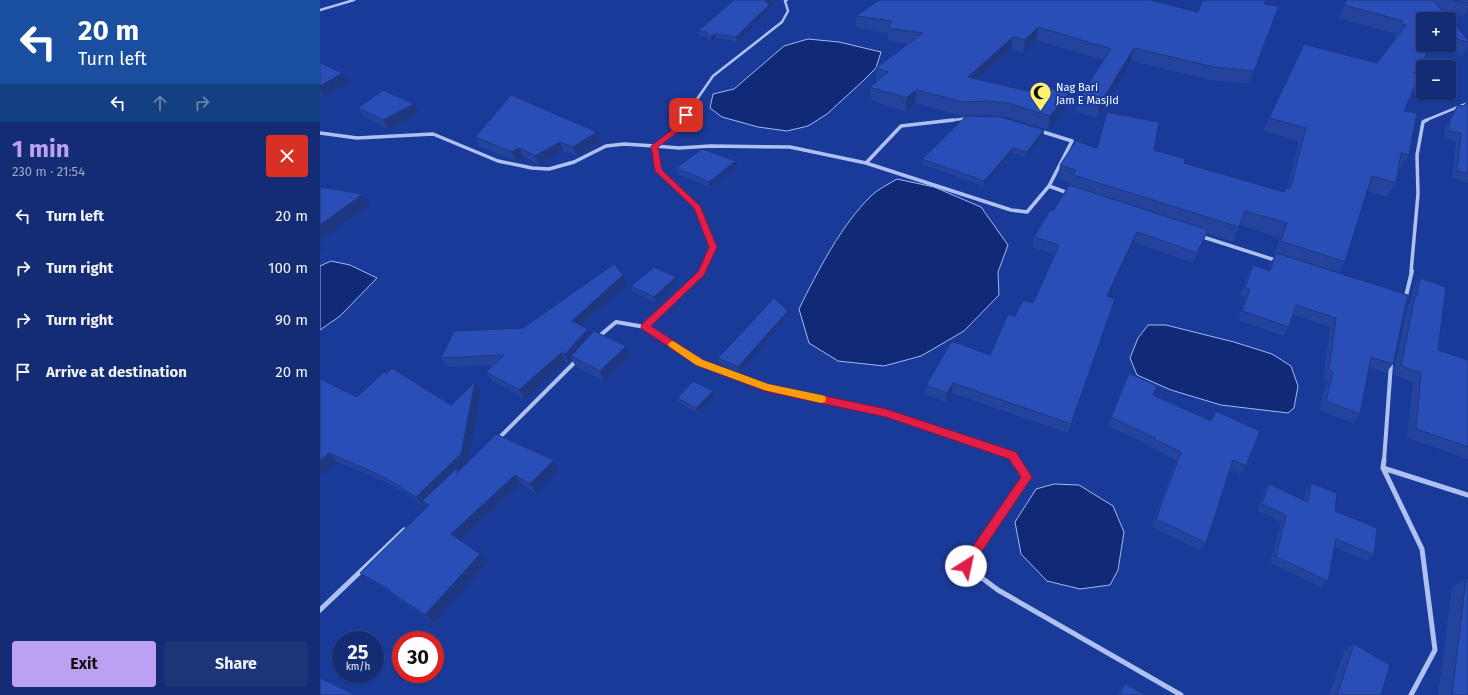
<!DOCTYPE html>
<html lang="en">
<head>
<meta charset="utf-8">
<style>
	:root { --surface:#142c73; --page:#1d3478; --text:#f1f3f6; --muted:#9da7c4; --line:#334885; --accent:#bca0f2 }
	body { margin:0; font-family:"Fira Sans",sans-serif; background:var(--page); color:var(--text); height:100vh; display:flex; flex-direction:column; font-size:15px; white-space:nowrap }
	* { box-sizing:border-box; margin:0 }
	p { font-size:13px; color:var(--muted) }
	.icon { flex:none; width:22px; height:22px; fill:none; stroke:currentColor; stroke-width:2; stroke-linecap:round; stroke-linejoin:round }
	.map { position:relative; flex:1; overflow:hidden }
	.side { display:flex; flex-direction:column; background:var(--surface); width:320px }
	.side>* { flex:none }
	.hud { background:#1a4fa0; color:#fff; overflow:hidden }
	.fabs { position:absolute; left:1096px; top:12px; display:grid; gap:8px }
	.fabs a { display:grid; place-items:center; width:40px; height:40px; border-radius:4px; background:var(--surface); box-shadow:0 1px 3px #0004,0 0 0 1px var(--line); font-size:20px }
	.speed { position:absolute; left:12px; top:631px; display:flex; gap:8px; font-size:20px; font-weight:700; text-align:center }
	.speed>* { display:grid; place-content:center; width:52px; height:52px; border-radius:50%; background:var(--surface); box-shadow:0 1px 3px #0004,0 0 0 1px var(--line); line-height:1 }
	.speed small { font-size:10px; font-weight:400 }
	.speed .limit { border:6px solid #d22; background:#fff; color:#111 }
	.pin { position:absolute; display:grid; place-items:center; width:34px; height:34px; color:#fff; margin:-17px; border-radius:8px; box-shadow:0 2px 6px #0006 }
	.me { position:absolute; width:44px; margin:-22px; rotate:35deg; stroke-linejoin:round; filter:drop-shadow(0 0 3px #0008) }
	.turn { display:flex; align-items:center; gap:14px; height:84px; padding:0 12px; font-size:18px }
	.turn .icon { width:52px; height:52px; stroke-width:2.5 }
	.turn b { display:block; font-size:28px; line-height:34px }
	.lanes { display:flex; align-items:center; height:38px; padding:0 12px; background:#0003; justify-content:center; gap:20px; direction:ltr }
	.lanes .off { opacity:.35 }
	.round { display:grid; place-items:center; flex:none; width:42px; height:42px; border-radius:4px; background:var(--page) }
	.head { display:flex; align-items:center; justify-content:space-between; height:68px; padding:0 12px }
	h1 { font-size:24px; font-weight:700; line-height:30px; color:var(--accent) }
	.button { display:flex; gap:8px; margin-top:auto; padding:8px 12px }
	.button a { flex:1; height:46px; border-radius:4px; background:var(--accent); color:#111; font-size:16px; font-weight:700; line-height:46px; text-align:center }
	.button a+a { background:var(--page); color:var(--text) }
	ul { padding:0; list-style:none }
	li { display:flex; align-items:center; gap:12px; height:52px; padding:0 12px }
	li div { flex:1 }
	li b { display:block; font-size:15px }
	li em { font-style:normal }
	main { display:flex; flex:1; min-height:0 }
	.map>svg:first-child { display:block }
</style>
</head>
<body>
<main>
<section class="side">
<div class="hud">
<div class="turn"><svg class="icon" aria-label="left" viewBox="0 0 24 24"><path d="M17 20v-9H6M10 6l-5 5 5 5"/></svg><div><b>20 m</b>Turn left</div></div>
<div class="lanes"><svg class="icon" aria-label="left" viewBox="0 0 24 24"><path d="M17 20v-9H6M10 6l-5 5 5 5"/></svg><svg class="icon off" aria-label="ahead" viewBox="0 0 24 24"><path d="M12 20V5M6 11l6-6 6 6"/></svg><svg class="icon off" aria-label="right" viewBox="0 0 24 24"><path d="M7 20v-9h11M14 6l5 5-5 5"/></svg></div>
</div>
<div class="head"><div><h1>1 min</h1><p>230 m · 21:54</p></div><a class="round" style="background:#d93025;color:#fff"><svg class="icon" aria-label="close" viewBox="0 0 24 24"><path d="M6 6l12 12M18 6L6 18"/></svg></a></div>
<ul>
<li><svg class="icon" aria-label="left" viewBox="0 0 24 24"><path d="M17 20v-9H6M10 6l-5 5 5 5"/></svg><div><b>Turn left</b></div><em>20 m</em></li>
<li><svg class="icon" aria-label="right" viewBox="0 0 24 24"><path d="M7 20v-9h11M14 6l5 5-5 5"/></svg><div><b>Turn right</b></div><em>100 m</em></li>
<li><svg class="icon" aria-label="right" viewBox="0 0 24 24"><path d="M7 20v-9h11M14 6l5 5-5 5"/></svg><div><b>Turn right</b></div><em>90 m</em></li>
<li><svg class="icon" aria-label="arrive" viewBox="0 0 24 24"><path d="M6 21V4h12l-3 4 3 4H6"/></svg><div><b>Arrive at destination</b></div><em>20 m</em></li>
</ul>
<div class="button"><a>Exit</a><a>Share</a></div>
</section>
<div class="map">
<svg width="1148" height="695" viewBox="0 0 1148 695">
	<rect width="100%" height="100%" fill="#1a3a99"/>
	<path fill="#112a77" stroke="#a2b9f3" d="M488 39 519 42 561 52 556 68 544 80 507 114 488 126 467 131 438 127 402 117 390 108 393 94 414 89 464 46Z
		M577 179 614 187 661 207 688 245 678 272 679 295 644 331 601 356 564 366 518 361 489 343 479 309C497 272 522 224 551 196 558 189 569 184 577 179Z
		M11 261 30 265 57 278 20 316 0 330V266Z
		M828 325H846L914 342 952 354 971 366 978 386 974 408 968 413 901 405 851 390 817 375 810 358 818 338Z
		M734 484 759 485 793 506 804 532 798 570 790 585 760 589 727 581 701 554 695 522 716 489Z"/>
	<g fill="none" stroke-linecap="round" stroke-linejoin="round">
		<path stroke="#afc1f1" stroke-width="2.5" d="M0 10 34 0
			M362 121 393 76 462 22 468 11 465 1 467 0
			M626 121 649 118
			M1104 121 1148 103"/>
		<path stroke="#afc1f1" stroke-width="3.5" d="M720 131 752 141 729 186
			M0 133 37 138 113 134 178 161 212 168 229 169 254 162 286 146 304 144 335 146 355 131 362 120
			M546 163 581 126 633 120
			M880 236 958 261
			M381 272 393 247 378 207 339 171 335 146 359 148 390 146 470 147 546 163 691 210 707 212 729 186 748 193
			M1091 272 1098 194 1097 155 1103 122 1107 120"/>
		<path stroke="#afc1f1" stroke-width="4" d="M1085 300 1092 271
			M325 327 382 271
			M277 338 296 322 325 327 379 362 448 388 566 413 692 455 696 461
			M178 439 258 359
			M1064 461 1071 364"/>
		<path stroke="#afc1f1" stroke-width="5" d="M695 460 707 477 646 566 678 590 861 695
			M1064 460 1063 468 1102 549 1115 650 1091 695
			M1063 468 1148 495
			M0 610 84 530"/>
	</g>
	<path fill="#23439d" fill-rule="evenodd" d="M414 0H458L450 5V8L417 42 396 38 391 42 387 37 379 36 378 31Z
		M1027 0H1148V8L1143 16 1123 12 1148 40V46L1142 56 1112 47 1109 51 1095 73 1084 111 1089 155 1080 169H1078L1076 183 1067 197 1047 191 1025 262 1018 273 1073 364 1066 373 1049 367 1040 414 1033 423 999 410 1007 380 1003 379 1010 327 973 315 969 327 964 336 918 320 925 298 920 296 928 274 933 265 949 270 951 262 955 256 954 255 960 238 920 225 913 242 887 233 873 263 814 242 788 297 795 299 748 433 632 393 626 402 606 395V385L670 355 695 316 713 303 735 254 712 247 714 237 733 211 751 186V183L737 179 740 165 777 148 834 150 865 163 964 192 966 188H967L979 141 943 131 949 118 1057 63 1077 38 1074 37 1076 34 1018 18ZM1129 19V45H1103Z
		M944 4 959 6 929 84 890 80 811 61 777 118 756 112 758 99 783 60 716 40 703 53 691 49 659 79 712 92 749 93 746 107 728 130 687 117 665 115 642 116 595 103 586 112 551 100 550 87 557 81H556V68L588 44 568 41V33L536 28V16L878 12Z
		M0 63 23 73 29 83 4 97 0 95Z
		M1148 101V183L1132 178 1136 141 1124 139 1125 127 1138 105 1143 106Z
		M38 108 99 113 68 129 43 116Z
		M724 130 723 135 706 157 692 153 663 186 602 164V159Z
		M155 137 280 141 257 156 243 150 219 165 203 156 196 161 159 146Z
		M417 167 390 187 357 174 356 168Z
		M303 275 307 284 261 326 268 329 270 335 306 346 310 357 284 381 256 367 252 360 249 363 246 362 205 399 172 381 166 372 173 365 128 367 121 358 203 328Z
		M1100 278 1118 350 1148 360V459L1087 438 1093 382 1073 375 1088 305 1091 301 1093 288Z
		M358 282 336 302 313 292 311 286Z
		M469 316 419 372 399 363 398 358Z
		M809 373 833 395 891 421 896 411 926 466 920 474 910 469 886 543 880 550 831 527 856 460 830 447 831 446 787 426Z
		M0 379 37 397 131 405 161 391 148 462 239 469 216 493 201 483 140 540 168 562 114 622 78 599 69 591 50 580 40 573 108 507 105 504 103 505 72 485 18 462 1 475 0 474Z
		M394 396 378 413 359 403 357 398Z
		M991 483 1054 555 1047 561 1014 547 1008 581 1001 587 950 563 961 522 937 510 944 491 949 484 984 500 986 490Z
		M1146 578 1148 695H1118L1132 587Z
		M1034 644 1061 695H1009L1024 651Z
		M804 683 825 695H798L799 690Z"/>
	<path fill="#1d3780" d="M449 0H458L450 5V8L417 42 416 37 445 2Z
		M718 27 716 40 703 53 705 40Z
		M395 34 396 38 391 42 390 37Z
		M693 37 691 49 647 90 648 77Z
		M1111 47 1103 60 1086 86 1094 73Z
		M814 48 811 61 777 118 780 104Z
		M23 73 29 83 4 97 0 91V86Z
		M596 90 595 103 586 112V98Z
		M749 93 746 107 728 130 730 116Z
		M94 104 99 113 68 129 63 120Z
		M724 130 723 135 706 157 707 152Z
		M277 132 280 141 257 156 253 147Z
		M240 142 243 150 219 165 215 156Z
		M199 148 203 156 196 161 192 152Z
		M693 148 692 153 663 186 664 181Z
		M416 161 417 167 390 187 389 182Z
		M43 194 50 204 0 241V225Z
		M817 232 814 242 784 306 787 296Z
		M0 245 3 249 0 251Z
		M303 275 307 284 256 330 252 321Z
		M356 277 358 282 336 302 334 297Z
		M468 311 469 316 419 372 418 367Z
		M268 329 272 338 251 356 252 360 249 363 245 354Z
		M306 346 310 357 284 381 280 371Z
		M241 353 246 362 205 399 199 390Z
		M155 382 161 391 146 476 102 501 105 504 103 505 96 497Z
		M633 383 632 393 626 402 627 393Z
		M393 391 394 396 378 413 376 408Z
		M9 453 18 462 1 475 0 474V461Z
		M234 460 239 469 216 493 210 484Z
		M195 475 201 483 139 542 131 534Z
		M160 554 168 562 114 622 105 615Z"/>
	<path fill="#294eb7" stroke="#1d3780" d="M414 0H449L445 2 450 4 416 37 395 34 390 37 386 32 378 31Z
		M559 0H830L878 12 882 1H885V0H946L944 4 959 6 934 71 894 67 814 48 780 104 758 99 791 49 718 27 705 40 693 37 648 77 712 92 718 85 749 93 730 116 688 103 666 101 643 102 596 90 586 98 550 87 568 72 556 68 603 33 568 28 572 21 536 16Z
		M1027 0H1113L1148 40V42L1129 37V19H1103V45H1111V47L1094 73 1100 75 1084 111 1097 113 1089 155 1081 153 1076 183 1052 176 1025 262 961 241 967 223 925 211 919 227 753 175 756 170 740 165 756 141 777 148 787 112 839 122 834 150 866 159 864 163 964 192 966 188 970 189 986 128 949 118 984 44 1057 63 1086 25 1081 24 1083 21 1024 5Z
		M1134 0H1148V3Z
		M0 63 23 73 0 86Z
		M63 90 94 104 63 120 38 108Z
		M191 95 277 132 253 147 240 142 215 156 199 148 192 152 155 137Z
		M1148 101V173L1137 171 1141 133 1129 131 1130 119 1138 105 1143 106Z
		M646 116 681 117 724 130 707 152 693 148 664 181 602 159Z
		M382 149 416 161 389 182 356 168Z
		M749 185 888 230 877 253 817 232 787 296 795 299 751 424 633 383 627 393 606 385 632 341 670 355 688 314 695 316 703 300 713 303 739 245 714 237 730 210 733 211Z
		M0 187 43 194 0 225Z
		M956 253 1088 295 1073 364 1051 357 1040 414 1006 401 1013 372 1009 370 1016 318 976 305 969 327 922 311 930 289 925 287 933 265 950 271Z
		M294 264 303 275 252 321 268 329 245 354 241 353 199 390 166 372 184 355 121 358 134 331 203 328Z
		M334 267 356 277 334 297 311 286Z
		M1100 278 1126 287 1118 350 1148 360V447L1096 429 1101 373 1081 366 1095 296H1097Z
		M454 298 468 311 418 367 398 358Z
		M274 331 306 346 280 371 251 356Z
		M72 368 131 405 155 382 141 454 96 497 64 477 9 453 0 461V379L37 397 64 372 67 373Z
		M809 373 837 386 833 395 891 421 896 411 940 431 926 466 913 460 886 543 836 519 861 452 834 439 835 438 791 417Z
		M373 381 393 391 376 408 357 398Z
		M176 434 234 460 210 484 195 475 131 534 160 554 105 615 69 591 70 590 40 573 109 505 102 501 138 467 137 473Z
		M991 483 1017 493 1015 511 1057 528 1054 555 1016 539 1008 581 956 557 966 515 942 504 949 484 988 502Z
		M1146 578 1148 579V695H1132Z
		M1034 644 1070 665 1061 695H1017Z
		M0 678 34 694 33 695H0Z
		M804 683 825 695H801Z"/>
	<path fill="#e11d48" stroke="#92132f" d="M364 113 370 115 358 132 338 147 342 170 380 206 397 247 384 275 331 326 383 360 448 384 566 409 696 452 712 477 650 569 646 571 642 569 640 566 642 562 701 477 689 459 566 417 448 392 376 365 322 329 321 327 322 324 378 272 389 247 374 208 335 171 331 146 353 129Z"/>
	<path fill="#f59e0b" d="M353 341 383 360 448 384 501 395 505 396 506 399 505 402 501 403 444 390 376 365 350 347 348 345 350 342Z"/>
	<defs>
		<symbol id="mosque-pin" viewBox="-11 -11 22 30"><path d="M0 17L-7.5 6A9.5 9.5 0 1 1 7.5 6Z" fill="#fff06f" stroke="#1a3a99"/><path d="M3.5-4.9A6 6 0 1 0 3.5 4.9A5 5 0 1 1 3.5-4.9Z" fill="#111"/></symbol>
	</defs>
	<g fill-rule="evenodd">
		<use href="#mosque-pin" x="708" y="80" width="25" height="34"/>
	</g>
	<g text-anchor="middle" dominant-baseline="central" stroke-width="4" stroke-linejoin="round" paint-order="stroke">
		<g font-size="11" fill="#fff" stroke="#1a3a99" text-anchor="start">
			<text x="736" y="87">Nag Bari<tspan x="736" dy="13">Jam E Masjid</tspan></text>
		</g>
	</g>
</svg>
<div class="fabs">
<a>+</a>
<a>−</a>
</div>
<div class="speed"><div>25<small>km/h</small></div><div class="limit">30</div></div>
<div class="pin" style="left:366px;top:115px;background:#d93025"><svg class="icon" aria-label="arrive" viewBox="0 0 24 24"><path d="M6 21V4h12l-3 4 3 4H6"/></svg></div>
<svg class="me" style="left:646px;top:566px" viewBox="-20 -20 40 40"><circle r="19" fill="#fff"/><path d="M0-13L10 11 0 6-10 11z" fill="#e11d48"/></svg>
</div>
</main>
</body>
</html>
